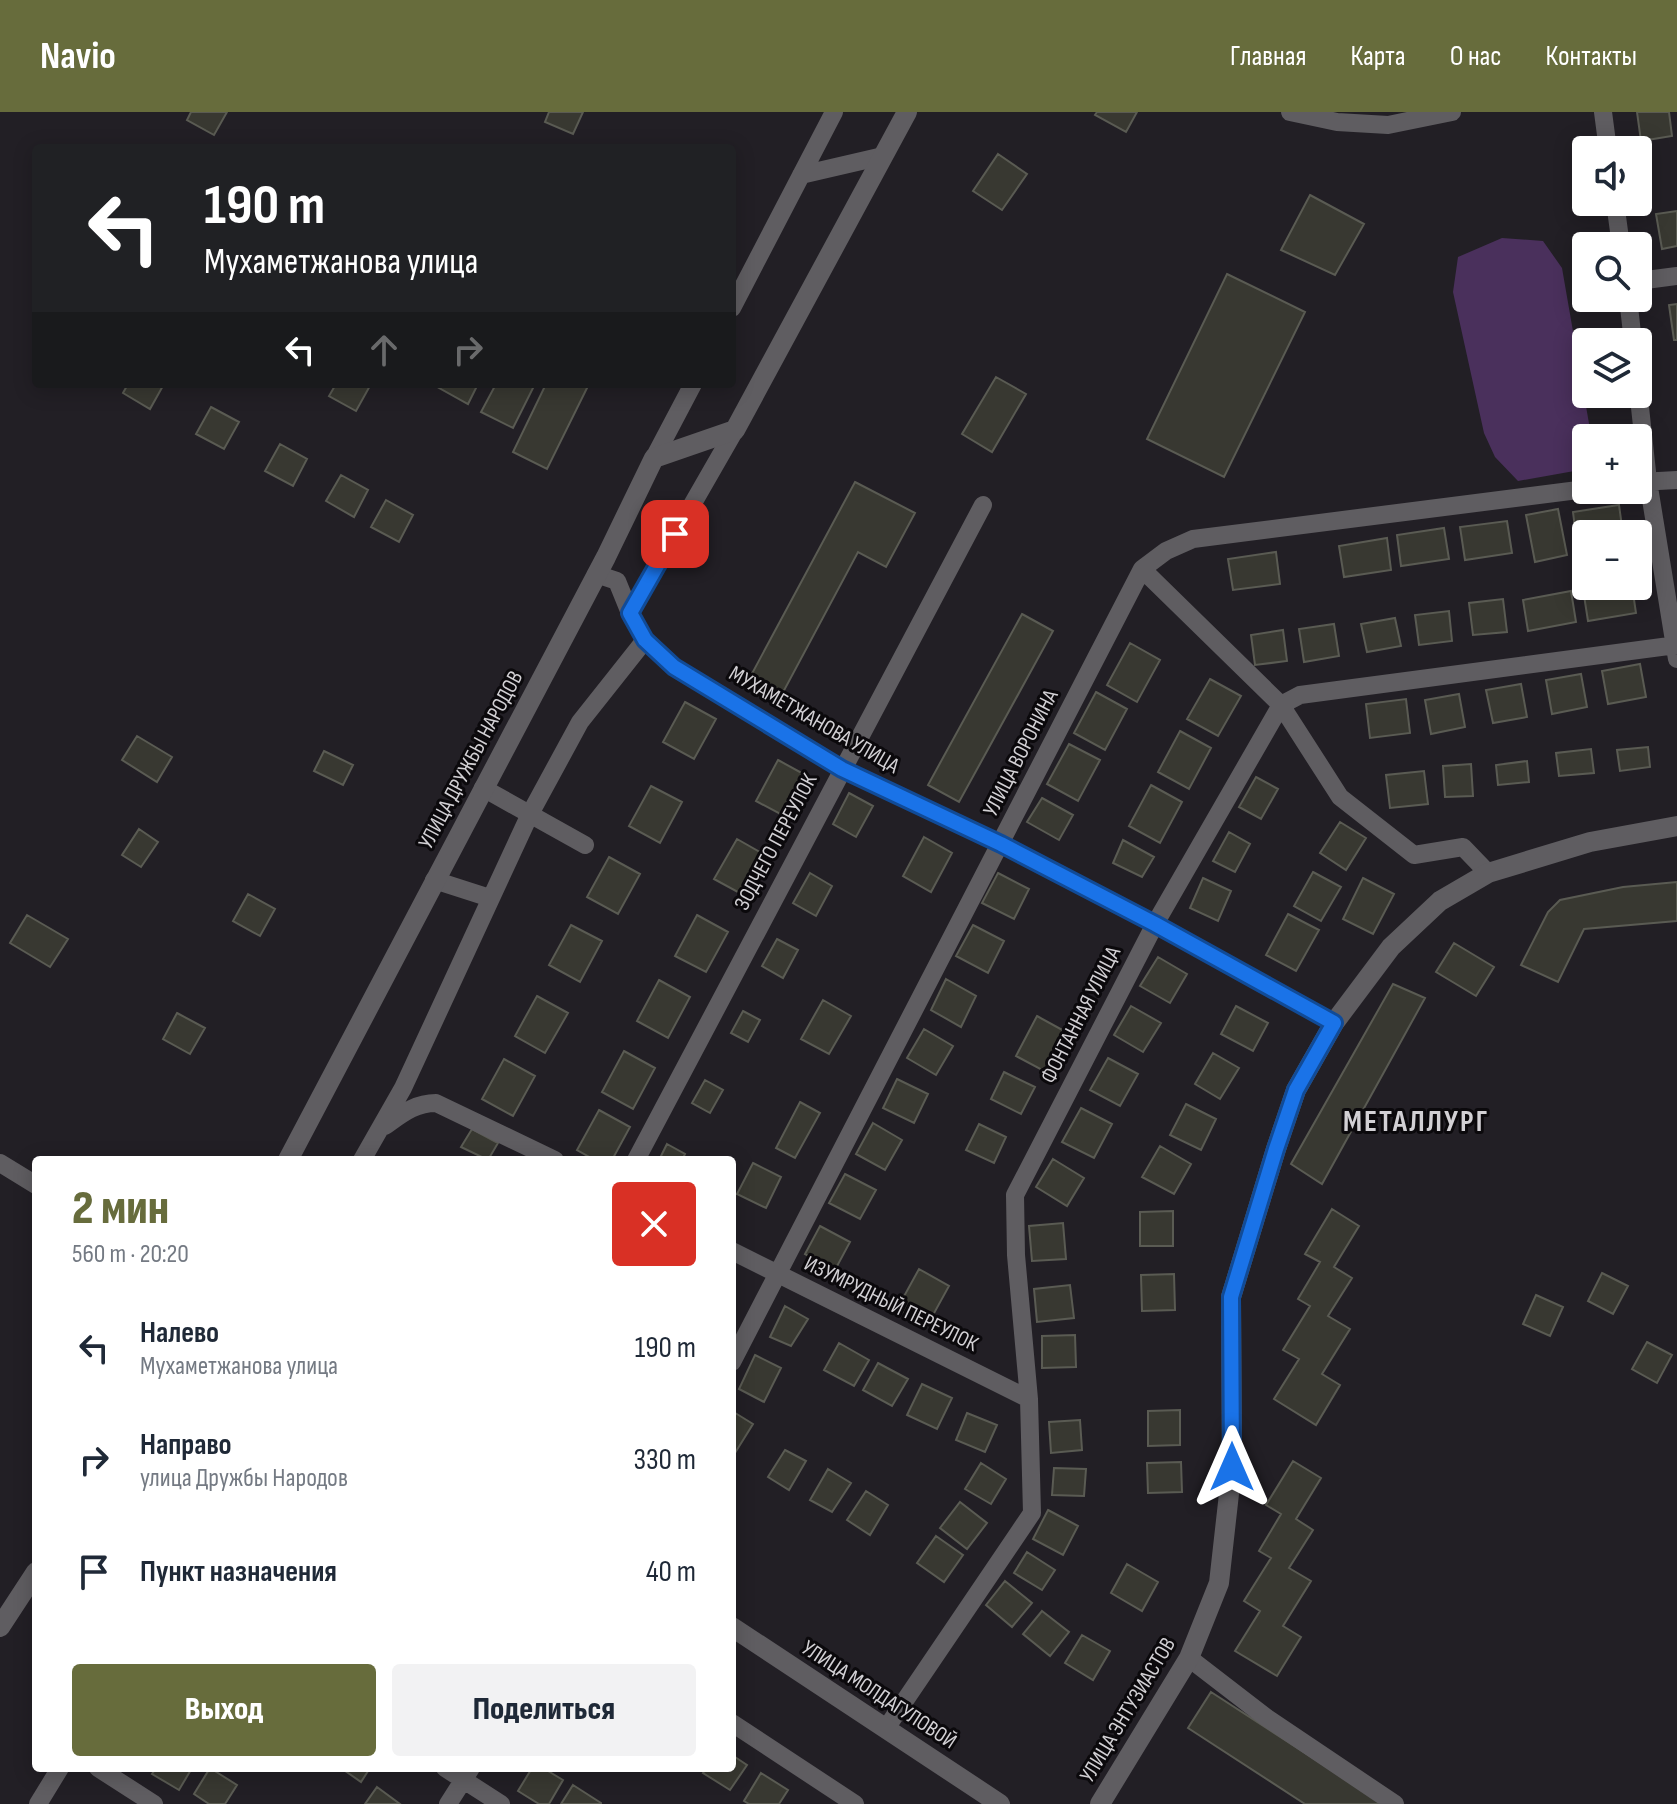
<!DOCTYPE html>
<html lang="ru">
<head>
<meta charset="utf-8">
<style>
	:root { --surface:#fff; --page:#f2f2f3; --text:#1f2937; --muted:#747a83; --accent:#676c3c }
	body { margin:0; font-family:"Sofia Sans Condensed",sans-serif; background:var(--page); color:var(--text); height:100vh; display:flex; flex-direction:column; font-size:30px; white-space:nowrap }
	* { box-sizing:border-box; margin:0 }
	p { font-size:26px; color:var(--muted) }
	.icon { flex:none; width:44px; height:44px; fill:none; stroke:currentColor; stroke-width:2; stroke-linecap:round; stroke-linejoin:round }
	.map { position:relative; flex:1; overflow:hidden }
	.side { position:absolute; left:32px; top:1044px; width:704px; height:616px; display:flex; flex-direction:column; background:var(--surface); border-radius:8px; box-shadow:0 4px 20px #0003 }
	.side>* { flex:none }
	.guide { position:absolute; left:32px; top:32px; width:704px; height:244px; border-radius:8px; box-shadow:0 4px 20px #0003; background:#202124; color:#fff; overflow:hidden }
	.tools { position:absolute; left:1572px; top:24px; display:grid; gap:16px }
	.tools a { display:grid; place-items:center; width:80px; height:80px; border-radius:8px; background:var(--surface); box-shadow:0 4px 20px #0003; font-size:40px }
	.pin { position:absolute; display:grid; place-items:center; width:68px; height:68px; color:#fff; margin:-34px; border-radius:16px; box-shadow:0 4px 12px #0006 }
	.me { position:absolute; width:88px; margin:-44px; rotate:0deg; stroke-linejoin:round; filter:drop-shadow(0 0 6px #0008) }
	.turn { display:flex; align-items:center; gap:28px; height:168px; padding:0 40px; font-size:36px }
	.turn .icon { width:104px; height:104px; stroke-width:2.5 }
	.turn b { display:block; font-size:56px; line-height:68px }
	.lanes { display:flex; align-items:center; height:76px; padding:0 40px; background:#0003; justify-content:center; gap:40px; direction:ltr }
	.lanes .off { opacity:.35 }
	.round { display:grid; place-items:center; flex:none; width:84px; height:84px; border-radius:8px; background:var(--page) }
	.overview { display:flex; align-items:center; justify-content:space-between; height:136px; padding:0 40px }
	h1 { font-size:48px; font-weight:800; line-height:60px; color:var(--accent) }
	.button { display:flex; gap:16px; margin-top:auto; padding:16px 40px }
	.button a { flex:1; height:92px; border-radius:8px; background:var(--accent); color:#fff; font-size:32px; font-weight:800; line-height:92px; text-align:center }
	.button a+a { background:var(--page); color:var(--text) }
	ul { padding:0; list-style:none }
	li { display:flex; align-items:center; gap:24px; height:112px; padding:0 40px }
	li div { flex:1 }
	li b { display:block; font-size:30px }
	li em { font-style:normal }
	header { display:flex; align-items:center; gap:48px; box-sizing:border-box; height:112px; padding:0 40px; background:var(--accent); color:#fff }
	header strong { font-size:38px }
	nav { display:flex; gap:44px; margin-inline-start:auto; font-size:28px }
	.map>svg:first-child { display:block }
</style>
</head>
<body>
<header>
<strong>Navio</strong>
<nav><a>Главная</a><a>Карта</a><a>О нас</a><a>Контакты</a></nav>
</header>
<div class="map">
<svg width="1677" height="1692" viewBox="0 0 1677 1692">
	<rect width="100%" height="100%" fill="#221f25"/>
	<path fill="#4a305c" d="M1502 126 1543 129 1562 156 1591 323 1590 326H1586V339L1580 358 1518 369 1495 345 1484 321 1453 180 1458 145Z"/>
	<path fill="#383831" stroke="#5a5b53" stroke-width="2" d="M191 0H227L214 23 187 8Z
		M549 0H583L573 22 545 10Z
		M1097 0H1137L1126 20 1095 3Z
		M1637 0H1669L1672 24 1641 29Z
		M998 42 1027 62 1002 98 973 79Z
		M1310 83 1364 112 1335 163 1281 138Z
		M1677 99V134L1662 137 1656 102Z
		M1227 162 1305 200 1224 365 1147 327Z
		M1677 192V228H1674L1669 193Z
		M996 265 1026 282 992 340 962 322Z
		M128 272H164L150 297 123 281Z
		M336 272H371L356 299 329 284Z
		M432 272H478L468 292Z
		M496 272H535L513 316 481 300Z
		M546 272H589L547 357 513 340Z
		M211 295 239 310 224 337 196 322Z
		M280 332 307 347 293 374 265 359Z
		M341 363 368 378 354 405 326 389Z
		M855 370 915 401 886 455 858 440 780 586 748 569Z
		M386 388 413 403 399 430 371 415Z
		M1619 393 1623 422H1586V431L1577 432 1573 400Z
		M1558 397 1567 443 1535 450 1526 403Z
		M1507 409 1512 441 1465 448 1460 415Z
		M1444 416 1449 447 1401 454 1397 423Z
		M1387 426 1391 458 1344 465 1339 434Z
		M1276 440 1280 472 1233 478 1228 447Z
		M1603 474H1632L1636 501 1588 509 1583 477Z
		M1571 479 1576 510 1528 519 1523 488Z
		M1503 487 1507 520 1473 523 1469 491Z
		M1449 499 1452 529 1419 533 1415 503Z
		M1022 502 1053 519 959 690 928 673Z
		M1395 506 1401 534 1367 540 1361 512Z
		M1334 512 1339 544 1304 550 1299 517Z
		M1283 518 1287 549 1255 553 1251 523Z
		M1130 531 1160 548 1137 590 1107 573Z
		M1640 552 1646 585 1608 592 1602 559Z
		M1581 562 1587 595 1552 602 1546 568Z
		M1210 567 1241 584 1218 624 1187 607Z
		M1521 572 1527 605 1493 611 1486 578Z
		M1096 580 1127 597 1105 638 1074 621Z
		M1459 582 1465 615 1431 622 1425 588Z
		M1406 587 1410 621 1370 626 1366 592Z
		M685 590 716 607 694 647 663 630Z
		M1180 619 1211 636 1189 677 1158 660Z
		M137 624 172 645 157 670 122 648Z
		M1069 632 1100 648 1078 689 1047 672Z
		M1648 635 1650 655 1620 659 1617 638Z
		M1591 637 1594 661 1559 664 1556 641Z
		M324 639 353 653 343 673 314 659Z
		M778 648 809 665 786 705 756 689Z
		M1527 649 1529 670 1498 673 1496 653Z
		M1471 652 1473 684 1445 685 1443 654Z
		M1424 659 1428 692 1390 696 1386 663Z
		M1256 665 1278 677 1261 707 1239 695Z
		M1151 673 1182 690 1160 731 1129 714Z
		M651 674 682 690 660 731 629 714Z
		M849 681 873 694 856 725 833 712Z
		M1042 686 1073 703 1059 728 1027 710Z
		M1340 710 1366 726 1346 758 1320 741Z
		M139 717 158 730 141 755 122 743Z
		M1229 720 1250 732 1235 760 1213 749Z
		M924 725 952 741 931 780 903 764Z
		M737 727 767 744 745 784 714 767Z
		M1123 728 1154 745 1142 765 1113 751Z
		M609 745 640 762 618 802 587 785Z
		M1313 760 1341 775 1321 809 1294 794Z
		M810 761 832 774 816 804 793 791Z
		M998 761 1029 777 1014 807 982 791Z
		M1203 766 1231 779 1218 809 1190 796Z
		M1363 766 1394 782 1373 822 1343 807Z
		M1677 770V809L1584 817 1558 870 1521 853 1548 800 1560 788 1623 775Z
		M248 782 275 797 260 824 233 809Z
		M1288 802 1319 818 1296 859 1266 843Z
		M27 803 68 827 50 855 10 831Z
		M697 803 728 820 706 860 675 844Z
		M571 813 602 829 580 870 549 853Z
		M973 813 1004 829 988 861 956 844Z
		M777 827 798 838 783 866 762 854Z
		M1454 831 1494 855 1476 884 1436 860Z
		M1158 845 1187 862 1170 891 1140 874Z
		M946 867 976 884 961 915 931 898Z
		M659 868 690 885 668 926 637 909Z
		M1393 872 1425 886 1322 1072 1291 1052Z
		M537 884 568 901 545 941 515 924Z
		M823 888 851 904 829 942 801 927Z
		M1131 894 1161 911 1143 940 1114 923Z
		M1236 894 1268 911 1253 939 1221 922Z
		M743 899 760 908 748 930 731 921Z
		M177 901 205 916 190 942 163 927Z
		M1037 904 1066 920 1044 959 1016 944Z
		M924 917 953 934 936 963 907 946Z
		M624 939 655 956 633 997 602 980Z
		M1213 941 1239 956 1220 987 1195 972Z
		M1108 946 1138 962 1120 994 1090 978Z
		M504 947 535 964 513 1004 482 987Z
		M1004 960 1035 975 1021 1002 991 987Z
		M897 967 928 982 914 1011 883 996Z
		M705 968 723 978 710 1001 692 991Z
		M800 990 820 1001 795 1046 776 1036Z
		M1186 992 1216 1007 1201 1038 1170 1023Z
		M1081 996 1112 1012 1094 1046 1062 1030Z
		M599 998 630 1015 612 1048H595L577 1038Z
		M873 1011 902 1028 885 1058 856 1042Z
		M979 1012 1006 1025 994 1051 966 1038Z
		M472 1017 498 1031 488 1048 461 1035Z
		M667 1032 685 1042 682 1048H659Z
		M1160 1034 1191 1052 1174 1082 1142 1065Z
		M1053 1047 1084 1066 1067 1094 1036 1075Z
		M753 1051 781 1065 766 1096 737 1082Z
		M845 1062 876 1078 860 1107 829 1091Z
		M1332 1097 1359 1114 1334 1155 1352 1166 1328 1204 1350 1217 1322 1262 1340 1273 1316 1313 1274 1287 1299 1247 1283 1238 1310 1194 1298 1187 1320 1150 1305 1142Z
		M1173 1099V1134H1140V1100Z
		M1063 1111 1066 1147 1032 1149 1029 1114Z
		M820 1114 850 1130 835 1158 805 1142Z
		M919 1157 949 1174 927 1214 897 1197Z
		M1602 1161 1628 1174 1613 1202 1588 1189Z
		M1174 1162 1175 1198 1142 1199 1141 1163Z
		M1070 1173 1074 1206 1037 1210 1034 1177Z
		M1536 1183 1563 1195 1550 1224 1523 1212Z
		M785 1194 808 1207 791 1234 770 1225Z
		M1075 1223 1076 1255 1042 1256V1224Z
		M1647 1230 1672 1243 1657 1271 1632 1257Z
		M839 1231 869 1248 854 1274 824 1258Z
		M755 1243 781 1256 764 1290 739 1277Z
		M878 1251 908 1267 892 1294 863 1278Z
		M922 1272 952 1286 937 1317 907 1303Z
		M1180 1298V1333L1148 1334V1299Z
		M732 1299 753 1312 735 1341 732 1338Z
		M967 1301 997 1313 985 1340 956 1328Z
		M1080 1308 1082 1338 1051 1341 1049 1310Z
		M785 1338 806 1349 789 1378 768 1365Z
		M1293 1349 1321 1366 1296 1407 1313 1418 1289 1456 1311 1469 1283 1514 1301 1525 1277 1564 1235 1539 1260 1499 1244 1489 1271 1446 1259 1439 1281 1402 1266 1393Z
		M1181 1350 1182 1380 1148 1381 1147 1351Z
		M981 1351 1006 1367 991 1392 965 1377Z
		M1054 1356 1086 1357 1084 1384 1052 1383Z
		M828 1357 851 1371 832 1400 810 1388Z
		M866 1379 888 1393 870 1423 847 1408Z
		M960 1390 987 1411 967 1437 940 1416Z
		M1048 1398 1078 1414 1063 1443 1033 1427Z
		M936 1424 963 1443 944 1470 917 1451Z
		M1027 1440 1055 1458 1042 1478 1014 1461Z
		M1127 1452 1158 1470 1142 1499 1111 1481Z
		M1005 1469 1032 1491 1012 1515 986 1493Z
		M1042 1499 1069 1520 1050 1544 1023 1522Z
		M1082 1523 1110 1539 1093 1568 1065 1551Z
		M1211 1580 1384 1692H1305L1188 1616Z
		M732 1643 747 1653 730 1678 703 1661 707 1656H732Z
		M156 1656H192L179 1678 152 1662Z
		M210 1656 237 1673 225 1692H209L194 1682Z
		M341 1656H370L361 1670Z
		M532 1656H543L563 1668 549 1692H539L518 1679Z
		M761 1661 788 1678 779 1692H749L744 1689Z
		M573 1673 601 1691V1692H561Z
		M377 1675 400 1692H365Z"/>
	<g fill="none" stroke-linecap="round" stroke-linejoin="round">
		<path stroke="#5f5d61" stroke-width="18" d="M1290 0 1337 10 1388 13 1452 0
			M1603 0 1608 38
			M801 63 883 44
			M1615 90 1621 134
			M1638 169 1677 164
			M1628 186 1633 230
			M732 196 834 0
			M1638 277 1648 369 1677 547
			M654 346 693 272
			M1640 370 1677 368
			M1142 457 1281 593 1340 685 1414 743 1463 735 1488 761
			M596 462 617 469 630 501 645 528 674 555 842 657 1001 732 1155 812 1334 911
			M630 501 735 318
			M483 676 585 733
			M434 768 490 786
			M385 1014C402 1002 415 991 436 991L555 1048
			M362 1048 403 976 530 702 580 610 645 528
			M636 1048 983 393
			M0 1051 36 1073
			M732 1139 1029 1287
			M732 1250 1142 457 1166 439 1193 427 1586 377
			M1189 1546 1267 1606 1395 1692
			M732 1611 855 1692
			M887 1615 1032 1401 1029 1287 1016 1143 1015 1083 1155 812 1281 593 1300 583 1677 533
			M98 1656 154 1692
			M445 1656 501 1692
			M38 1692 60 1656
			M448 1692 471 1656"/>
		<path stroke="#5f5d61" stroke-width="20" d="M288 1048 606 445 654 346 735 318 907 0
			M0 1515 36 1460
			M732 1515 1000 1692
			M1100 1692 1189 1546 1219 1471 1232 1355 1231 1185 1276 1037 1296 978 1334 911 1391 835 1440 789 1488 761 1590 730 1677 714"/>
	</g>
	<g fill="none" stroke-linecap="round" stroke-linejoin="round">
		<defs>
			<path id="route" d="M675 422 630 501 645 528 674 555 842 657 1001 732 1155 812 1334 911 1296 978 1276 1037 1231 1185 1232 1355"/>
		</defs>
		<use href="#route" stroke="#114b97" stroke-width="20"/>
		<use href="#route" stroke="#1a73e8" stroke-width="14"/>
	</g>
	<g text-anchor="middle" dominant-baseline="central" stroke-width="6" stroke-linejoin="round" paint-order="stroke">
		<g font-size="22" fill="#d2d0d4" stroke="#0b090c">
			<text transform="translate(814 608) rotate(30)">МУХАМЕТЖАНОВА УЛИЦА</text>
			<text transform="translate(1021 641) rotate(-63)">УЛИЦА ВОРОНИНА</text>
			<text transform="translate(471 648) rotate(-62)">УЛИЦА ДРУЖБЫ НАРОДОВ</text>
			<text transform="translate(776 730) rotate(-62)">ЗОДЧЕГО ПЕРЕУЛОК</text>
			<text transform="translate(1081 903) rotate(-63)">ФОНТАННАЯ УЛИЦА</text>
			<text transform="translate(891 1192) rotate(26)">ИЗУМРУДНЫЙ ПЕРЕУЛОК</text>
			<text transform="translate(879 1583) rotate(33)">УЛИЦА МОЛДАГУЛОВОЙ</text>
			<text transform="translate(1128 1598) rotate(-59)">УЛИЦА ЭНТУЗИАСТОВ</text>
		</g>
		<g font-size="30" font-weight="bold" letter-spacing="2" fill="#d2d0d4" stroke="#0b090c">
			<text x="1416" y="1010">МЕТАЛЛУРГ</text>
		</g>
	</g>
</svg>
<div class="tools">
<a><svg class="icon" aria-label="sound" viewBox="0 0 24 24"><path d="M4 9h4l5-4v14l-5-4H4zM17 9q2 3 0 6"/></svg></a>
<a><svg class="icon" aria-label="search" viewBox="0 0 24 24"><circle cx="10" cy="10" r="6"/><path d="M15 15l6 6"/></svg></a>
<a><svg class="icon" aria-label="layers" viewBox="0 0 24 24"><path d="M12 4l9 5-9 5-9-5zM3 14l9 5 9-5"/></svg></a>
<a>+</a>
<a>−</a>
</div>
<div class="pin" style="left:675px;top:422px;background:#d93025"><svg class="icon" aria-label="arrive" viewBox="0 0 24 24"><path d="M6 21V4h12l-3 4 3 4H6"/></svg></div>
<svg class="me" style="left:1232px;top:1355px" viewBox="-20 -20 40 40"><path d="M0-17L14 15 0 8-14 15z" fill="#1a73e8" stroke="#fff" stroke-width="4"/></svg>
<div class="guide">
<div class="turn"><svg class="icon" aria-label="left" viewBox="0 0 24 24"><path d="M17 20v-9H6M10 6l-5 5 5 5"/></svg><div><b>190 m</b>Мухаметжанова улица</div></div>
<div class="lanes"><svg class="icon" aria-label="left" viewBox="0 0 24 24"><path d="M17 20v-9H6M10 6l-5 5 5 5"/></svg><svg class="icon off" aria-label="ahead" viewBox="0 0 24 24"><path d="M12 20V5M6 11l6-6 6 6"/></svg><svg class="icon off" aria-label="right" viewBox="0 0 24 24"><path d="M7 20v-9h11M14 6l5 5-5 5"/></svg></div>
</div>
<section class="side">
<div class="overview"><div><h1>2 мин</h1><p>560 m · 20:20</p></div><a class="round" style="background:#d93025;color:#fff"><svg class="icon" aria-label="close" viewBox="0 0 24 24"><path d="M6 6l12 12M18 6L6 18"/></svg></a></div>
<ul>
<li><svg class="icon" aria-label="left" viewBox="0 0 24 24"><path d="M17 20v-9H6M10 6l-5 5 5 5"/></svg><div><b>Налево</b><p>Мухаметжанова улица</p></div><em>190 m</em></li>
<li><svg class="icon" aria-label="right" viewBox="0 0 24 24"><path d="M7 20v-9h11M14 6l5 5-5 5"/></svg><div><b>Направо</b><p>улица Дружбы Народов</p></div><em>330 m</em></li>
<li><svg class="icon" aria-label="arrive" viewBox="0 0 24 24"><path d="M6 21V4h12l-3 4 3 4H6"/></svg><div><b>Пункт назначения</b></div><em>40 m</em></li>
</ul>
<div class="button"><a>Выход</a><a>Поделиться</a></div>
</section>
</div>
</body>
</html>
